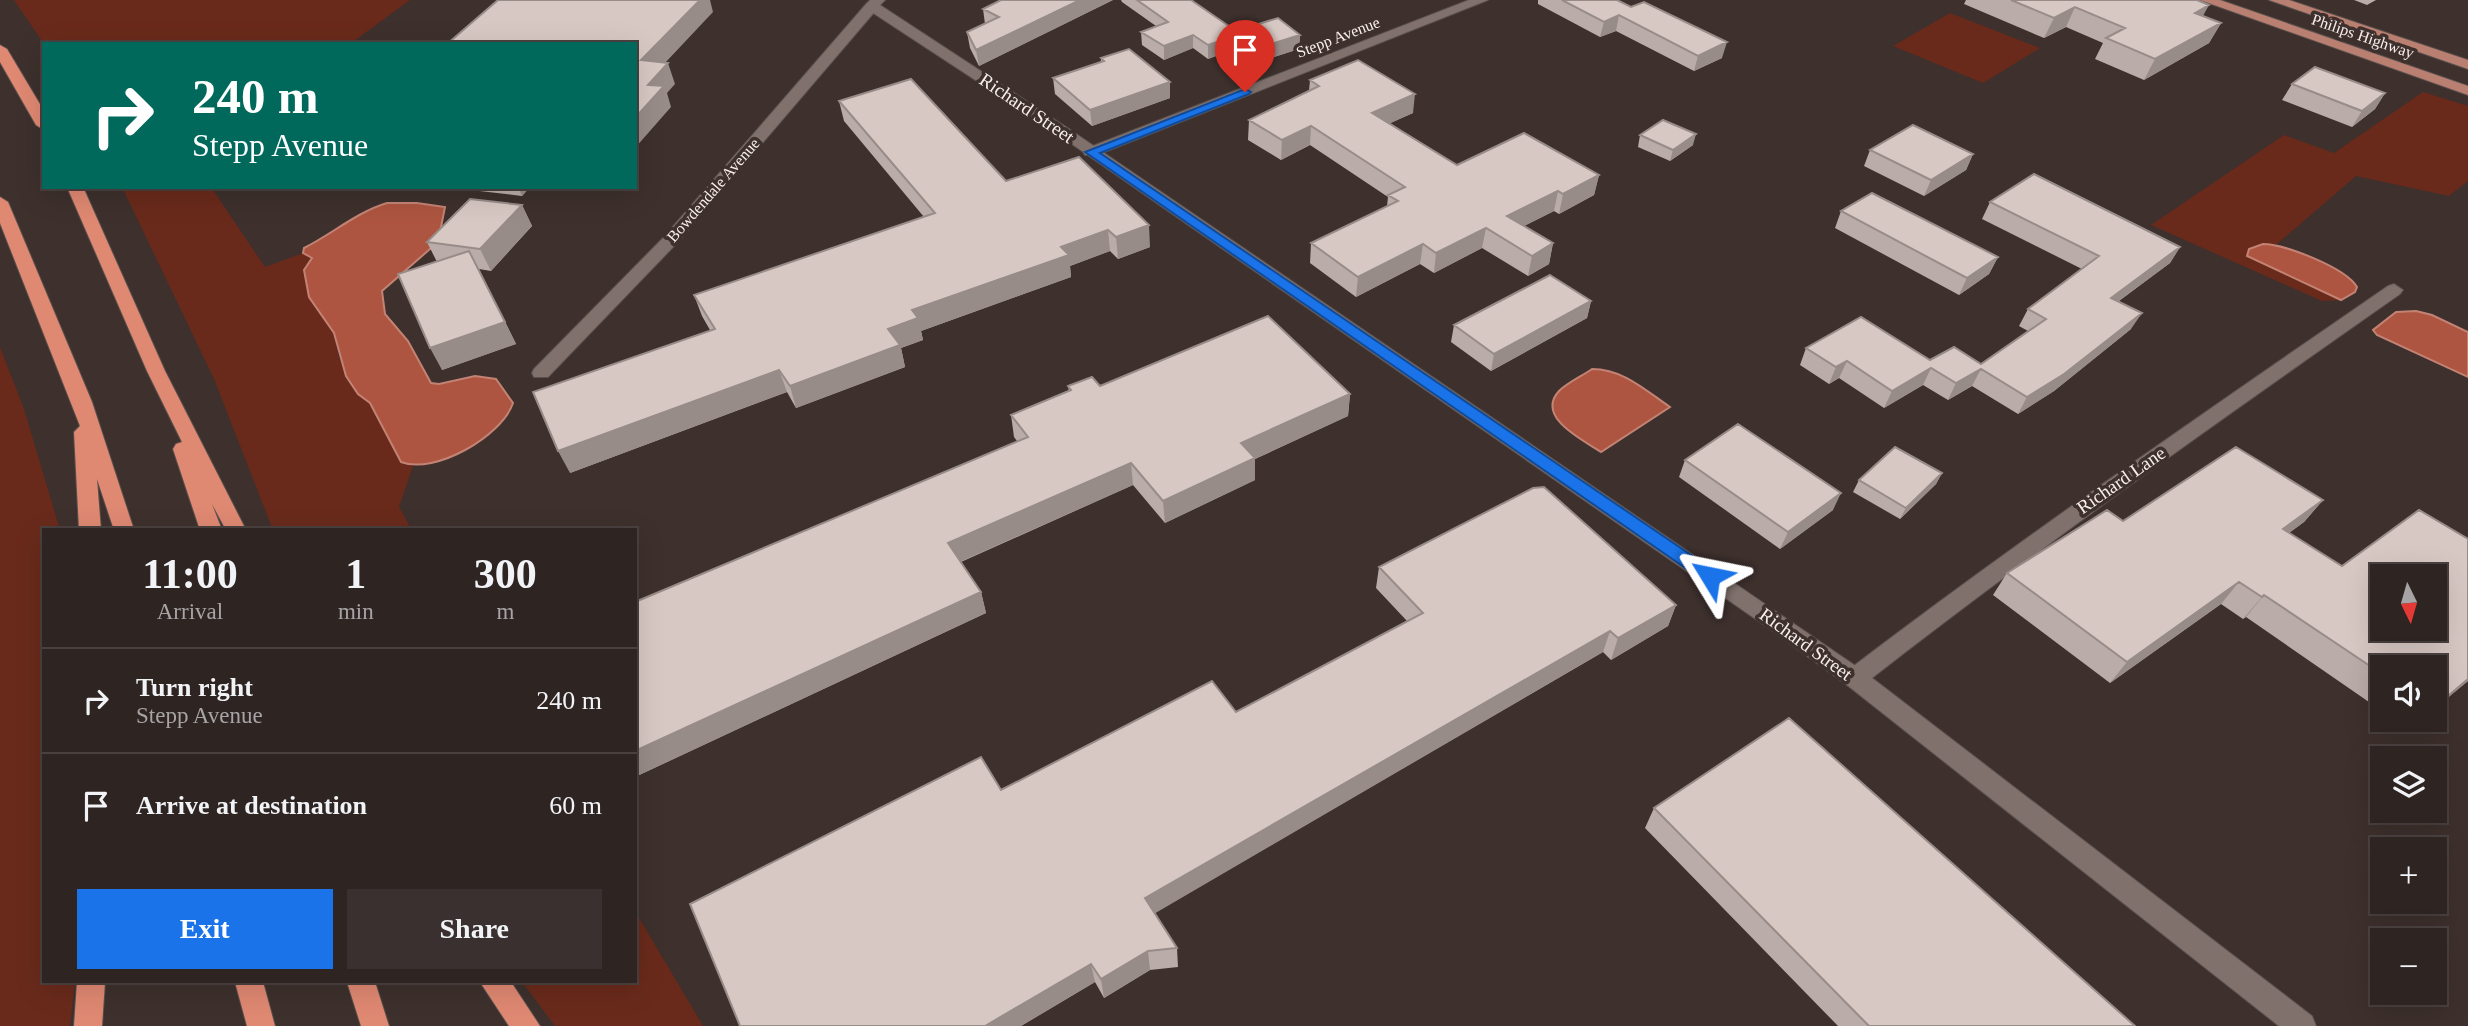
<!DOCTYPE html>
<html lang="en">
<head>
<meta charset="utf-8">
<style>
	:root { --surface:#2e2422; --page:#3a302f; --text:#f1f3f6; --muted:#a7a4a5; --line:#494140; --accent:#1a73e8 }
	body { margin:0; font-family:Georgia,serif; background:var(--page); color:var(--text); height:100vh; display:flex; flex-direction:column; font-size:26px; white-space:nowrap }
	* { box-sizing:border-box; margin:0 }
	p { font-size:23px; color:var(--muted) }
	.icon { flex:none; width:38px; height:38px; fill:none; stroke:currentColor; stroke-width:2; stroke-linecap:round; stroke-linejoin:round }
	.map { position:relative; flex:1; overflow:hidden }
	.drawer { position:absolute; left:42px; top:528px; width:595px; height:455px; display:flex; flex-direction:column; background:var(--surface); border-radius:0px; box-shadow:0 7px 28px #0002,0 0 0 2px var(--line) }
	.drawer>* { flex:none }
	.top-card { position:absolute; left:42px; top:42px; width:595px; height:147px; border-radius:0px; box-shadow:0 7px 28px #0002,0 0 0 2px var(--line); background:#00695c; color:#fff; overflow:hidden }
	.needle { width:46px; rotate:175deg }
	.fabs { position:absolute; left:2370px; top:564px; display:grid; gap:14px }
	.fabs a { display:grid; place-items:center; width:77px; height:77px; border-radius:0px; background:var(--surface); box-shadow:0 7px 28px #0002,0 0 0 2px var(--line); font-size:35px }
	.pin { position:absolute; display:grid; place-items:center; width:60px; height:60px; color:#fff; margin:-72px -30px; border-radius:50% 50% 50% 0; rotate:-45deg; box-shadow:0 0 7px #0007 }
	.pin .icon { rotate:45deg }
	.me { position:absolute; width:77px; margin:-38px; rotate:305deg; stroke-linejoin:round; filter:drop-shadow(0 0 5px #0008) }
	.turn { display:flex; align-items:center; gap:24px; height:147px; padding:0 35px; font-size:32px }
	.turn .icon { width:91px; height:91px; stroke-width:2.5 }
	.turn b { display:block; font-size:49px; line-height:60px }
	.eta { display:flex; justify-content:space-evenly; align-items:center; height:119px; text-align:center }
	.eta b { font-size:42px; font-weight:700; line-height:49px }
	.button { display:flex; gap:14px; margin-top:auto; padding:14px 35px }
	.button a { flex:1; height:80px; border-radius:0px; background:var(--accent); color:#fff; font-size:28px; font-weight:700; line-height:80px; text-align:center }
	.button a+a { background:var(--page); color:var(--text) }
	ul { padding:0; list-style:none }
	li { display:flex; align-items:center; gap:21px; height:105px; padding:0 35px; border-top:2px solid var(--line) }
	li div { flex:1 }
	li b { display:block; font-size:26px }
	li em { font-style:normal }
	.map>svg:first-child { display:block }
</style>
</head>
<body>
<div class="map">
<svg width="2468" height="1026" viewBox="0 0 2468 1026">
	<rect width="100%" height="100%" fill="#3d302d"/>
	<path fill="#692a1b" d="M14 0H410L350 44H44Z
		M1950 13 2040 48 1983 83 1893 46Z
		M2423 92 2468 106V181L2449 196 2356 176 2277 244H2263L2247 256 2341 300 2322 301 2151 225 2284 135 2334 153Z
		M122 187H211L265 267 303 253 312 258 309 297 334 333 339 358 358 394 370 403 401 462 413 466 399 507 412 530H273L214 379Z
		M0 347 24 409 60 530H44V982H75L70 1026H0Z
		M635 911 703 1026H555L522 982H635Z"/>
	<path fill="#ad5540" stroke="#c38374" stroke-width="2" d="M387 203H417L445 207 438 242 382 291 385 314 408 341 431 383 439 384 475 376 496 379 513 403C502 436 435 475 401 462L370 403 358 394 346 376 334 333 309 297 304 270 312 258 303 253 304 248C332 234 357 212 387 203Z
		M2263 244C2285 244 2346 268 2357 287L2355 292 2341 300 2247 256 2249 249Z
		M2416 311 2432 315 2468 332V377L2377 335 2373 330 2396 312Z
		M1592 369C1623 369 1645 390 1670 407L1601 452C1583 440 1535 417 1559 391 1567 383 1582 376 1592 369Z"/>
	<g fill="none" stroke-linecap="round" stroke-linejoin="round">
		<defs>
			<path id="minor" d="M1469 0H1488L1097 155H1085L1083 152 1085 149Z
				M872 2 877 3V9L676 244 548 377H534L532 373 534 369 664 237 867 3Z
				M2394 284 2403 290 2400 294C2219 421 2038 548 1863 685L1855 688 1847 685 1843 678 1847 671C2023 537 2205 412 2388 286Z"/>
			<path id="tertiary" d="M870 0H885L880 5 1066 127 1863 671 2312 1016 2316 1026H2279L1847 685 1767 627 1056 133 867 9 865 6Z"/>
			<path id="primary" d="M2200 0H2220L2468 86V95Z
				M2269 0H2289L2468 60V69Z"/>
			<path id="motorway" d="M0 45 7 49 44 111V130L36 125 0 62Z
				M67 187H83L165 371 246 530H226L212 504 222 530H200L173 449 176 444 182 442 147 371Z
				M0 197 8 202 92 402 134 530H114L97 479 101 530H79L74 432 80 426 0 223Z
				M77 982H105L102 1026H74Z
				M235 982H263L275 1026H247Z
				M347 982H375L389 1026H361Z
				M480 982H511L540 1026H509Z"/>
		</defs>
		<use href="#minor" stroke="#5a504d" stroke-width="2"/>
		<use href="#tertiary" stroke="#5a504d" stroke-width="2"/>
		<use href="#primary" stroke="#5a504d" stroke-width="2"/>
		<use href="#motorway" stroke="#5a504d" stroke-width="2"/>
		<use href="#minor" fill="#80716d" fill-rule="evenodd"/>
		<use href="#tertiary" fill="#80716d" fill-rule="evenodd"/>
		<use href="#primary" fill="#b97f70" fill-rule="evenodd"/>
		<use href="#motorway" fill="#df8872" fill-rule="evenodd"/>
	</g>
	<path fill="#baaca8" d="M1113 0 979 66 970 48 967 32 985 24 983 9Z
		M1121 0H1191L1236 31 1300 35 1299 49 1258 62 1240 47 1208 59 1193 48 1164 60 1142 45 1141 32 1156 26 1122 2Z
		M1538 0H1617L1722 58 1694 71 1616 31 1600 37 1538 4Z
		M1966 0H2197L2203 16 2221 23 2209 43 2144 80 2095 59 2103 43 2066 27 2044 38 1964 4Z
		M2354 0H2376L2367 5Z
		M1101 58 1170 98 1092 126 1055 94 1053 78 1101 62Z
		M1310 80 1413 113 1390 123 1457 165 1599 175 1594 195 1559 214 1554 211 1524 226 1553 243 1549 264 1528 276 1482 248 1434 273 1420 264 1356 297 1310 263 1311 243 1387 206 1388 197 1310 145 1281 160 1248 140 1249 120 1309 91Z
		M2292 84 2385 93 2375 109 2352 127 2282 100Z
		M839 101 1006 181 1150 247 1118 259 1110 251 1070 266 1071 277 921 331 923 340 901 348 905 367 796 408 787 392 570 473 710 330 702 316 694 295 924 217 844 121Z
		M1640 135 1693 145 1670 161 1638 147Z
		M1870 150 1973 154 1966 170 1924 196 1864 166Z
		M445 187H530L522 196Z
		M1990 202 2180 247 2170 263 2119 301 2131 329 2054 391 2018 414 1972 386 1948 400 1923 385 1884 408 1839 378 1829 384 1800 365 1806 348 1930 360 1981 364 2028 331 2019 326 2028 309 2082 269 1982 219Z
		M522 205 532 226 491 271 479 269 516 344 442 370 437 262 427 242Z
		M1841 211 1998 257 1989 274 1959 295 1835 228Z
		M1591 301 1587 318 1491 371 1451 342 1454 325Z
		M1068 386H1100L1350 394 1348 416 1255 459V480L1165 523 1133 485 961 562 981 592 986 613 635 777 1017 441 1014 437 1011 415 1069 392Z
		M1685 460 1833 510 1780 549 1679 477Z
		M1942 473 1936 484 1900 519 1853 492 1859 480Z
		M2323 500 2304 522 2289 533 2468 681 2434 709V667H2382V711L2246 617 2243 619 2221 604 2110 683 1993 595 2007 573 2123 521Z
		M1379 567 1676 605 1668 626 1611 660 1603 652 1154 913 1177 948 1178 967 1150 970 1104 998 1095 982 1021 1026H740L1001 790 1236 712 1407 621 1376 588Z
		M2394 719H2422L2410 730Z
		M1654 808 2135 1026H1838L1645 828Z"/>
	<path fill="#978c88" d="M700 0H710L713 12 648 81 641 60Z
		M1080 0H1113L979 66 976 50Z
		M2209 5 2198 25 2195 13Z
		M2075 7 2066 27 2044 38 2054 18Z
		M1619 15 1616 31 1600 37 1604 22Z
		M2221 23 2209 43 2144 80 2155 59Z
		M1240 34V47L1208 59V45Z
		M1193 35V48L1164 60V46Z
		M1300 35 1299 49 1258 62V48Z
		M1727 42 1722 58 1694 71 1698 56Z
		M668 63 675 84 667 93 671 107 635 148V118L648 85Z
		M1170 82V98L1092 126 1090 110Z
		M2385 93 2375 109 2352 127 2362 111Z
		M1415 94 1413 113 1371 132 1372 113Z
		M1311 126 1310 145 1281 160 1282 140Z
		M1696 134 1693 145 1670 161 1673 150Z
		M1973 154 1966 170 1924 196 1931 180Z
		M1599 175 1594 195 1559 214 1563 194Z
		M518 187H530L522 196Z
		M1558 191 1554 211 1504 236 1507 216Z
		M522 205 532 226 491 271 480 249Z
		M1149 225 1150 247 1118 259 1116 237Z
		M1486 228 1482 248 1434 273 1436 253Z
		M1108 230 1110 251 1070 266 1071 277 921 331 923 340 901 348 905 367 796 408 790 386 888 329 912 310 1061 247Z
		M1553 243 1549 264 1528 276 1532 256Z
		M1423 244 1420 264 1356 297 1358 277Z
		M2180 247 2170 263 2101 314 2111 298Z
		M1998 257 1989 274 1959 295 1967 278Z
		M1591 301 1587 318 1491 371 1494 354Z
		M2142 313 2131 329 2054 391 2018 414 2027 397Z
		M505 322 516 344 442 370 430 348Z
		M1847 361 1839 378 1829 384 1836 367Z
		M1931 368 1923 385 1884 408 1892 391Z
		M1981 369 1972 386 1948 400 1956 383Z
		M779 370 787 392 570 473 558 451Z
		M1350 394 1348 416 1255 459V480L1165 523 1163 501 1241 443Z
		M1131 463 1133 485 953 565 948 543Z
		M1942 473 1936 484 1900 519 1906 508Z
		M1841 493 1833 510 1780 549 1788 532Z
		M2323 500 2304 522 2264 551 2283 529Z
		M2239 582 2221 604 2110 683 2127 662Z
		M981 592 986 613 635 777V751Z
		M2264 595 2246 617 2243 619 2262 597Z
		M1676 605 1668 626 1611 660 1618 638Z
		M1610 631 1603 652 1147 918 1145 898Z
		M2468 679V681L2434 709V708Z
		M1148 951 1150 970 1104 998 1101 979Z
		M1091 964 1095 982 1021 1026H985Z"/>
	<path fill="#d8c8c3" stroke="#978c88" stroke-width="2" fill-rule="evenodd" d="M498 0H700L641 60 668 63 648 85 664 86 635 118V44H447Z
		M1001 0H1080L976 50 967 32 999 17 983 9Z
		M1137 0H1191L1236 31 1278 18 1300 35 1258 48 1240 34 1208 45 1193 35 1164 46 1141 32 1168 22Z
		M1562 0H1617L1631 7 1644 2 1727 42 1698 56 1619 15 1604 22Z
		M2011 0H2197L2209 5 2195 13 2221 23 2155 59 2106 38 2125 28 2075 7 2054 18Z
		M1129 49 1170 82 1090 110 1053 78 1104 61 1101 58Z
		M1358 60 1415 94 1372 113 1457 165 1524 133 1599 175 1563 194 1558 191 1507 216 1553 243 1532 256 1486 228 1436 253 1423 244 1358 277 1311 243 1398 201 1388 195 1405 187 1311 126 1282 140 1249 120 1319 86 1310 80Z
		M2315 67 2385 93 2362 111 2292 84Z
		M911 79 1006 181 1079 157 1149 225 1116 237 1108 230 1061 247 1069 255 912 310 918 318 888 329 900 345 790 386 779 370 558 451 533 392 715 329 694 295 935 213 839 101Z
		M1663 120 1696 134 1673 150 1640 135Z
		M1913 125 1973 154 1931 180 1870 150Z
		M2034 174 2180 247 2111 298 2142 313 2064 374 2027 397 1981 369 1956 383 1931 368 1892 391 1847 361 1836 367 1806 348 1861 317 1930 360 1954 347 1981 364 2046 319 2028 309 2099 256 1990 202Z
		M1872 193 1998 257 1967 278 1841 211Z
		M470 199 522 205 480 249 427 242Z
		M469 251 505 322 430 348 398 274Z
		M1550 275 1591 301 1494 354 1454 325Z
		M1268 316 1350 394 1241 443 1255 458 1163 501 1131 463 948 543 981 592 635 751V602L1028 437 1011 415 1071 390 1068 386 1092 377 1100 386Z
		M1738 424 1841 493 1788 532 1685 460Z
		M1895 447 1942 473 1906 508 1859 480Z
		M2236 447 2323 500 2283 529 2342 566 2419 510 2468 539V679L2434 708V667H2382V674L2264 595 2262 597 2239 582 2127 662 2007 573 2107 510 2123 521ZM2382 576H2434V628H2382Z
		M1544 487 1676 605 1618 638 1610 631 1145 898 1177 948 1148 951 1101 979 1091 964 985 1026H740L690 904 981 757 1001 790 1212 681 1236 712 1423 613 1379 567 1533 488Z
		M1789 718 2135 1026H1869L1654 808Z"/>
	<path fill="#1a73e8" stroke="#114b97" stroke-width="2" d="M1245 89 1251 92 1249 94 1100 153 1716 572 1718 576 1716 581H1704L1085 152Z"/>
	<g text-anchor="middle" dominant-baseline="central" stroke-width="7" stroke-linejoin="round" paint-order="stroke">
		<g font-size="16" fill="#f7eeec" stroke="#3d302d">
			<text transform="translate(2363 36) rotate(19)">Philips Highway</text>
			<text transform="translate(1338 37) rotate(-21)">Stepp Avenue</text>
			<text transform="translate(713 190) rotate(-49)">Bowdendale Avenue</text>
		</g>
		<g font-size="19" fill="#f7eeec" stroke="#3d302d">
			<text transform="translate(1027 108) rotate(34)">Richard Street</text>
			<text transform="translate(2121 480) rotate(-35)">Richard Lane</text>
			<text transform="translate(1806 644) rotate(36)">Richard Street</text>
		</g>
	</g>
</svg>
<div class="fabs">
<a><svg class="needle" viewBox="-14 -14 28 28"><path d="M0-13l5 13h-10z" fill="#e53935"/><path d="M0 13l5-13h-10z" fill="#a7a4a5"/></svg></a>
<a><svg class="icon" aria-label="sound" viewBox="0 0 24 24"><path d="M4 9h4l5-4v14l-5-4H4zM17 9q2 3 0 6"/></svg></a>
<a><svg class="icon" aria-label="layers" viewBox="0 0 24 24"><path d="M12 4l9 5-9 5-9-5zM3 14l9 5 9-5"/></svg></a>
<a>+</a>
<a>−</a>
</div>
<div class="pin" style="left:1245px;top:92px;background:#d93025"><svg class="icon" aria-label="arrive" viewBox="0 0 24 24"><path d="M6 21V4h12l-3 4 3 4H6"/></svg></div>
<svg class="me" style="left:1710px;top:576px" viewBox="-20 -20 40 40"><path d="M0-17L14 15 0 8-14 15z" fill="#1a73e8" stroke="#fff" stroke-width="4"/></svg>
<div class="top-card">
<div class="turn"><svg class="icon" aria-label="right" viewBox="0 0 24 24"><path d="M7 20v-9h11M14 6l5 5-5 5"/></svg><div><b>240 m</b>Stepp Avenue</div></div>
</div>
<section class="drawer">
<div class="eta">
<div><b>11:00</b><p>Arrival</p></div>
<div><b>1</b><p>min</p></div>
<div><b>300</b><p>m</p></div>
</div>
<ul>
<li><svg class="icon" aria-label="right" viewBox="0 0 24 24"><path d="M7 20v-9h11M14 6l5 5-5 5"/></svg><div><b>Turn right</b><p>Stepp Avenue</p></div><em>240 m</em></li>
<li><svg class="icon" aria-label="arrive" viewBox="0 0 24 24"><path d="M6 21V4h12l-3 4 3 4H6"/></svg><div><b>Arrive at destination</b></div><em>60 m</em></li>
</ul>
<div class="button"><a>Exit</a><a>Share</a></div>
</section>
</div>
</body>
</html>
